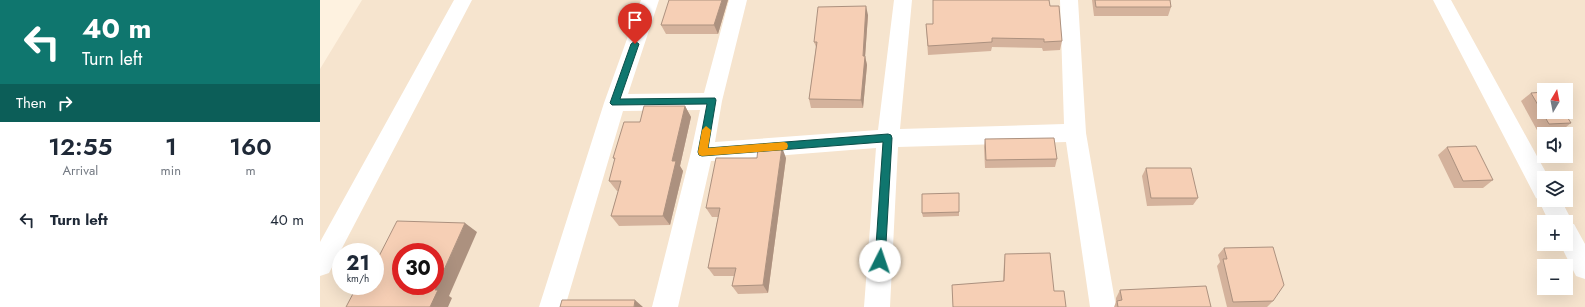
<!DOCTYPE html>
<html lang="en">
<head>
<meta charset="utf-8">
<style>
	:root { --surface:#fff; --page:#f2f2f3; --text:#1f2937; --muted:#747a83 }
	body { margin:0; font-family:Jost,sans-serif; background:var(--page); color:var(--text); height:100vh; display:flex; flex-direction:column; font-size:15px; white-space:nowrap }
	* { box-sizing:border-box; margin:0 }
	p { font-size:13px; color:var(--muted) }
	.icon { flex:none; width:22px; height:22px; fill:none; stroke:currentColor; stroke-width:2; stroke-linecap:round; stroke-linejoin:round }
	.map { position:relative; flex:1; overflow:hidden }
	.drawer { display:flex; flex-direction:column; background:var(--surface); width:320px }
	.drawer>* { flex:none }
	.guide { background:#0f766e; color:#fff; overflow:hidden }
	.needle { width:26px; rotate:10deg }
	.fabs { position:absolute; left:1217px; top:83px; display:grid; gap:8px }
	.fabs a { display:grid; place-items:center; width:36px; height:36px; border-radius:0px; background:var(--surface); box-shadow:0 4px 16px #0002; font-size:20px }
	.speed { position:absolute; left:12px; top:243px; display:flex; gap:8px; font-size:20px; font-weight:700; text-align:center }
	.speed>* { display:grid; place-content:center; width:52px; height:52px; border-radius:50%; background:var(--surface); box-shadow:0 4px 16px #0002; line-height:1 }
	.speed small { font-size:10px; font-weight:400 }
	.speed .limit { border:6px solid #d22; background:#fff; color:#111 }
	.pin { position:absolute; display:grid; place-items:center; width:34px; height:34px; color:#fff; margin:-41px -17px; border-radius:50% 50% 50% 0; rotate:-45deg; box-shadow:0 0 4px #0007 }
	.pin .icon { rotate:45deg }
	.me { position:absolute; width:44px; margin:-22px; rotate:4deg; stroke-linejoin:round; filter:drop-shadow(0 0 3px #0008) }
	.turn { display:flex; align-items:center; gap:14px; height:84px; padding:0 16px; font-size:18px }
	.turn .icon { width:52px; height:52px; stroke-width:2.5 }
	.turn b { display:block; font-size:28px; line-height:34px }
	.then { display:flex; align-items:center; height:38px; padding:0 16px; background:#0003; gap:8px; font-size:15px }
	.eta { display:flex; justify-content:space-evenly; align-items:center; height:68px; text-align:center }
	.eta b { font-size:24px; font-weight:600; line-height:28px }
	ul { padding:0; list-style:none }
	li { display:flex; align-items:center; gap:12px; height:60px; padding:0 16px }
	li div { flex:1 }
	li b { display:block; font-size:15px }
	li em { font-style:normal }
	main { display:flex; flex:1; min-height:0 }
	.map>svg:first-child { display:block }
</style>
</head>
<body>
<main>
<section class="drawer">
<div class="guide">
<div class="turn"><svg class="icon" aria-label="left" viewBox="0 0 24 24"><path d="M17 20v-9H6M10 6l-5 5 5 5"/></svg><div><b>40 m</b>Turn left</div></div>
<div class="then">Then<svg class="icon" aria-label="right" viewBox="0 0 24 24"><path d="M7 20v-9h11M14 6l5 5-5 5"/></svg></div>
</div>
<div class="eta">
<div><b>12:55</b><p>Arrival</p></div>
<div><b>1</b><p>min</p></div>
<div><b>160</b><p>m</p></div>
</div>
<ul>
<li><svg class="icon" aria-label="left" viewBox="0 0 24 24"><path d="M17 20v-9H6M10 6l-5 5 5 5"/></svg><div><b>Turn left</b></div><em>40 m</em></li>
</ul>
</section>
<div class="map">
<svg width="1265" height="307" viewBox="0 0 1265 307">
	<rect width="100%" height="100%" fill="#fef2e0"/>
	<path fill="#f6e4ce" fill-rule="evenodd" d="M42 0H1265V307H0V69ZM1224 90H1246V112H1224ZM1224 134H1246V156H1224ZM1224 178H1246V200H1224ZM1224 222H1246V244H1224ZM21 252H55V286H21ZM81 252H115V286H81ZM1224 266H1246V288H1224Z"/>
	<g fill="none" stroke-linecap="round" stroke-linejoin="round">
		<path fill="#fff" fill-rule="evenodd" d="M134 0H152L9 273 0 276V242Z
			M321 0H339L308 94 384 93 409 0H427L402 101 395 142 558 130 574 0H592L580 129 744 124 740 0H758L766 133 796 307H770L746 142 578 147 570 307H544L556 148 391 161 358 307H332L371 152 380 110 303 111 245 307H219L284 103Z
			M1113 0H1131L1229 178H1224V200H1241L1249 215 1252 224H1254L1265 244V279L1256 276 1240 244H1246V222H1229L1218 199 1216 198Z"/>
	</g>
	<path fill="#d4b29c" d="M408 0 398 34H346L341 25Z
		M772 0H850L851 7 848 16H774Z
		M730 6 742 41 740 50 723 51 722 48 672 47 671 51 608 55 606 24H613Z
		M548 15 545 56 547 65 543 108H491L489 99 496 47 494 42Z
		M1211 93 1251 123 1240 132H1218L1201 101Z
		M365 106 371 117 360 166 363 171 350 225 299 226 291 216 298 191H297L289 181 295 160 293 158Z
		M665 139 737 159 735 167 665 168 664 147Z
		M1127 147 1173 180 1163 188H1134L1118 155Z
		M466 158 448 293 418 294 412 286 414 276H394L388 268 398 217H392L386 208Z
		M826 168 878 198 873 205 827 206 822 176Z
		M639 193V216L603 217 602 213Z
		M904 248 953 301 947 307H907L897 266 900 262 898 255Z
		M685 254 734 291 746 307H633L632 285 683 282 684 262Z
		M800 290 891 307H794L796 302V298Z"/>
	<path fill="#ac917f" d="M402 0H408L398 34 394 25Z
		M546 6 548 15 545 58V56L547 65 543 108 541 100Z
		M365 106 371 117 360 166 363 171 350 225 343 216 352 161Z
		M462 147 466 158 448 293 443 285Z
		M145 223 157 232 129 296 132 298 128 307H110L115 290Z
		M315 300 323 307H314Z"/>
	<path fill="#f6cfb5" stroke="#ac917f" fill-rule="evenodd" d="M349 0H402L394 25H341Z
		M613 0H729L730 6H739L742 41 724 42V39L672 38V42L608 46 606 24H613Z
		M775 0H850L851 7H776Z
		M546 6 543 56H545L541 100 489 99 497 42H494L498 7Z
		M1224 92V112H1244L1251 123 1229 124 1211 93Z
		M324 106H365L352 161H356L343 216H291L301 181H289L295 158H293L304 122H320Z
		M734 138 737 159 666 160 665 139Z
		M1156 146 1173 180 1143 181 1127 147Z
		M462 147 443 285 412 286 416 268H388L400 208H386L396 158H437L438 148Z
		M826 168H871L878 198H831Z
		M639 193V212L602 213V194Z
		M77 221 145 223 115 290H118L110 307H26L36 288H43L44 286H55V264ZM81 252H115V286H81Z
		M953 247 964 285 953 301 913 302 903 259H907L904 248Z
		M730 253 734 291H744L746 307H633L632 285 684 281 685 254Z
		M886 286 891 307H798L797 301 802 300 800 290Z
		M242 300H315L314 307H240Z"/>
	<path fill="#0f766e" stroke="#0a4d48" d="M315 41 319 44 300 99 395 98 396 100 388 148 568 134 571 135 572 138 565 261 564 264 560 266 557 264 555 261 563 142 382 156 379 155 378 152 387 104 292 105 290 103 311 44Z"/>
	<path fill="#f59e0b" d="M386 126 391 130 388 148 464 142 467 143 468 146 467 149 464 150 382 156 379 155 378 152 382 130Z"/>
</svg>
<div class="fabs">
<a><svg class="needle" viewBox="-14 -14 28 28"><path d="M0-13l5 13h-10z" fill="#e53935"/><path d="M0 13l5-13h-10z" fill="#747a83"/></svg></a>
<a><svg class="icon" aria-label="sound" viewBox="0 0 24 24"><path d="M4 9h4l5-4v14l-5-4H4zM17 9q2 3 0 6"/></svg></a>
<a><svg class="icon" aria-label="layers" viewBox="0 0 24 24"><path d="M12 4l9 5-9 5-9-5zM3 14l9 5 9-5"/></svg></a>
<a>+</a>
<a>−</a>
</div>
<div class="speed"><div>21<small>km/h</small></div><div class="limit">30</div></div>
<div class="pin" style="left:315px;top:44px;background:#d93025"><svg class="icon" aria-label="arrive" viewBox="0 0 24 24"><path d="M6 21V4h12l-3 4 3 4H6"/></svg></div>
<svg class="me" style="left:560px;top:261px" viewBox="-20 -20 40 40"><circle r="19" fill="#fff"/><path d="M0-13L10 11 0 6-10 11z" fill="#0f766e"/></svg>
</div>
</main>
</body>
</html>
